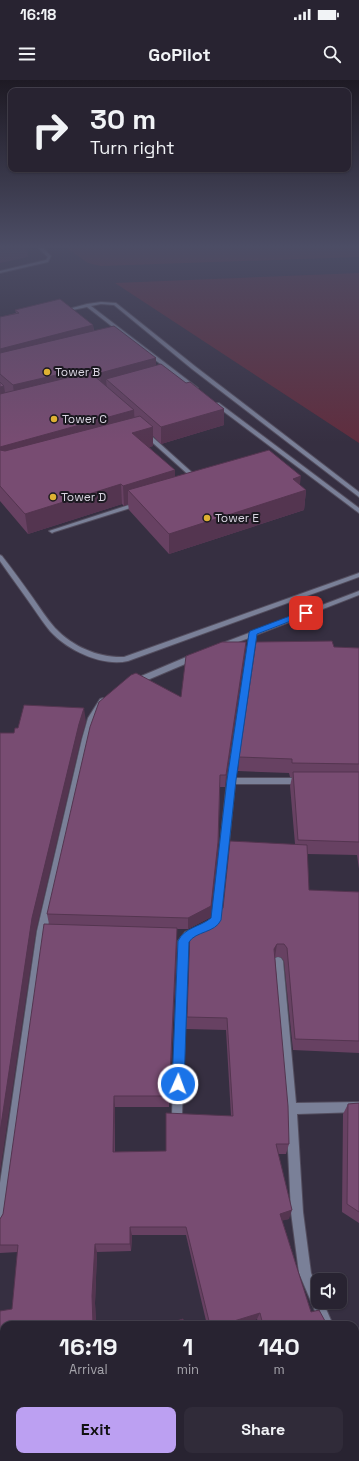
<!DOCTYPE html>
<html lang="en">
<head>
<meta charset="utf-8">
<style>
	:root { --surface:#282331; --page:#302b39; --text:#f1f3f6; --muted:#a5a4ab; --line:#44404d; --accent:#bca0f2 }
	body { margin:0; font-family:"Space Grotesk",sans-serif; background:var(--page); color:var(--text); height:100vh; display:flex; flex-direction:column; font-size:15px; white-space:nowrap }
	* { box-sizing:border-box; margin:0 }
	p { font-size:13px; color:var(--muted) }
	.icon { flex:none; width:22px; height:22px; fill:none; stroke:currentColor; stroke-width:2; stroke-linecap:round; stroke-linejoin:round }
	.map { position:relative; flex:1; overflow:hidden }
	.side { position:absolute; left:0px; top:1241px; width:359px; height:140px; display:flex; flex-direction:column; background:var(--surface); border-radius:12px 12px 0 0; box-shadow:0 1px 3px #0004,0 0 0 1px var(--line) }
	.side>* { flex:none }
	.hud { position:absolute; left:8px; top:8px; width:343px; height:84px; border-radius:8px; box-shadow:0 1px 3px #0004,0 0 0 1px var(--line); background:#282331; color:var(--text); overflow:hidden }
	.controls { position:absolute; left:311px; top:1193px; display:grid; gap:8px }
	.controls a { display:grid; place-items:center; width:36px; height:36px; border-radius:8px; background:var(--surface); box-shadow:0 1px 3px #0004,0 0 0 1px var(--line); font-size:20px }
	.pin { position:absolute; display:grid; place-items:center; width:34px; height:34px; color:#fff; margin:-17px; border-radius:8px; box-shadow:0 2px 6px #0006 }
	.me { position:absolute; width:44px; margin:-22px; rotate:2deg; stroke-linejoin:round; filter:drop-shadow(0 0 3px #0008) }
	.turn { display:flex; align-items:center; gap:14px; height:84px; padding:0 16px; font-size:18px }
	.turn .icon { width:52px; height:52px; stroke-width:2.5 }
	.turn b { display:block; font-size:28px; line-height:34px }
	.eta { display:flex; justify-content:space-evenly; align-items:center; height:68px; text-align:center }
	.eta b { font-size:24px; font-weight:700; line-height:28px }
	.primary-button { display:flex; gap:8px; margin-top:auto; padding:8px 16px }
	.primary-button a { flex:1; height:46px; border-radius:8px; background:var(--accent); color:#111; font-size:16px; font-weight:700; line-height:46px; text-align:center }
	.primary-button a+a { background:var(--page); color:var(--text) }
	.status { display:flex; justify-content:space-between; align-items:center; height:28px; padding:0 20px; background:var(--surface); direction:ltr }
	.status svg { height:11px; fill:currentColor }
	header { display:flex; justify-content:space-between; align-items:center; height:52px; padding:0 16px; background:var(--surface); font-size:18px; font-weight:700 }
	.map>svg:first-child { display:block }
</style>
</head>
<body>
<div class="status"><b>16:18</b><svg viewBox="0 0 49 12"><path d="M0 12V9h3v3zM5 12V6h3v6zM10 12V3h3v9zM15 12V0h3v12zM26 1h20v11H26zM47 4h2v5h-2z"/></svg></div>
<header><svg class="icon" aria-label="menu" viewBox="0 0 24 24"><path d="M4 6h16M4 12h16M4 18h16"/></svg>GoPilot<svg class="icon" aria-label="search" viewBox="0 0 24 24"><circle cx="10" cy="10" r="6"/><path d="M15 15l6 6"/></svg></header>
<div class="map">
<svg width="359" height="1381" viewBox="0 0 359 1381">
	<rect width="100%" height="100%" fill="#362f41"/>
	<path fill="#602d3e" d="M67 168H359V177L101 186 88 183Z
		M359 193V363L115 203Z"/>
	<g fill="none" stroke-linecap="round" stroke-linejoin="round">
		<defs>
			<path id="service" d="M101 222 116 223 196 287 359 412V417L192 289 114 225 101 224 91 226 198 308V310H194L87 227 63 232 61 231 87 224Z
				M215 323H219L359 428V433L215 325Z
				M144 353H148L196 396V402H192L191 397 144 355Z
				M138 422 140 423V425L54 452 52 453 49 451Z
				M0 475 2 476C13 490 23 504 33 518 40 528 47 539 55 548 73 567 99 578 124 577L359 493V497L128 581C102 587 67 570 50 551 44 544 39 536 34 529 23 513 11 497 0 481Z"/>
			<path id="minor" d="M38 168H43L51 176 48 182 0 193V191L46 180 48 177Z
				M359 511V515L256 555 235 698H301L304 699 305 701 304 703 301 704H235L221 840C218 845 214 849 209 847L207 844 212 838 227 701 249 558 222 568 219 566 220 564Z
				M191 575H197L198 577 197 579 138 604 135 605 131 602 132 600Z
				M103 618 107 621 96 638 90 659 47 851 6 1142 4 1146 0 1148V1103L37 851 82 659 88 638 100 619Z
				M198 847 201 848 203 851 201 854 191 858 188 862 182 1035 181 1039 177 1040 173 1039 172 1035 178 861 185 852Z
				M278 877 281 878 283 881 296 1023 359 1022V1032L297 1034 303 1132 311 1193 318 1209V1222H323L333 1245H321L299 1193 291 1132 286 1029 273 881 275 878Z
				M355 1300 359 1301V1321L355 1319Z"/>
		</defs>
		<use href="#service" stroke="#534d5e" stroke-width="2"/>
		<use href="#minor" stroke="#534d5e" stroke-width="2"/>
		<use href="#service" fill="#7a8098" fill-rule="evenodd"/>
		<use href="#minor" fill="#7a8098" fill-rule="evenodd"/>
	</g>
	<path fill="#674162" d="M15 230 93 245 94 251 156 286 224 345 161 364 153 356V366L149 367 175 397 300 405 306 410 304 430 169 474 129 430 128 424 124 426 122 424 28 454 0 421V237L16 233Z
		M246 562 245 574 225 707H220L218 774 211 837 188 849H177V860L169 1027H115V1072L166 1071 231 1036 226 950 186 949 187 937 216 836 295 764 290 706 292 697H290L289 693 238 691 239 677 334 567 359 568V789L357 775 307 774 309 810 359 812V973L293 970 284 881 281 877H275L289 1064 286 1074H278L289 1139 282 1140 311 1232 327 1245H259L257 1239 238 1245H207L186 1155H132L131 1171 97 1172 95 1223 96 1245H4L12 1229 18 1172 0 1173V1139L3 1134 49 844 47 834 181 617Z
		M359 1023V1143L342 1132 343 1034 348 1024Z"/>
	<path fill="#543550" d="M7 168H27L28 177 0 183V170Z
		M93 245 94 263 0 287V269Z
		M156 278V296L106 299 107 310 101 311 100 293Z
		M82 289 84 308 15 323 13 305Z
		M4 306 7 325 0 327V307Z
		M224 329V345L161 364V347Z
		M134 330 135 349 0 379V367Z
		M153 347V366L133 372 132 353Z
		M175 390V410H128V424L124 426 123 406Z
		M301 396 299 412 306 410 304 430 169 474V454L293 399Z
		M121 404 122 424 28 454 25 434Z
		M246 562 245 574 225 707 226 695Z
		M84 628 86 642 81 659 36 851 0 1093V1052L32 838 79 644Z
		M218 762V774L211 837 188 849V838Z
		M177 848V860L169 1027V1016Z
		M277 864 275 877 274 869Z
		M114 1016 115 1027 114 1081 113 1072Z
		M292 1130 289 1139 277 1142 280 1134Z
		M130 1147 132 1155 131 1171 130 1164Z
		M95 1164 97 1172 95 1223 96 1245H93L92 1216Z
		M260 1233 257 1239 238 1245H221Z"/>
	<path fill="#784c72" stroke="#543550" d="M0 168H7L0 170Z
		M60 219 93 245 0 269V237L19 233 15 230Z
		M114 246 156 278 100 293 96 289H82L13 305 0 294V273Z
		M161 284 186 303 190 302 224 329 161 347 106 299Z
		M83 294H92L134 330 0 367V314Z
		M0 302 4 306 0 307Z
		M140 336 153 347 132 353 175 390 123 406 121 404 25 434 0 406V370L5 371Z
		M269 370 301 396 293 399 306 410 169 454 128 410Z
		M332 561 334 567 359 568V684L292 683V679L239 677 256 562Z
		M222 562H246L226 695H220L218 762 211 826 188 838 47 834 90 647 99 622 131 595 136 593 181 617 186 576Z
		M24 625 84 628 79 644 32 838 0 1052V653H14L15 648H18Z
		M293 692H359V762L298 760Z
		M230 761 307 765 309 810 359 812V961L295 959 287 868 284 864H277L274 869 288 1026 289 1064H276L292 1130 280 1134 311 1232 319 1230 325 1241 327 1245H263L260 1233 221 1245H210L186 1147H130V1164H95L92 1216 93 1245H4V1374L0 1348V1231L12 1229 18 1165H0V1139L3 1134 44 844 177 848 169 1016H114L113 1072 166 1071V1033L233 1036 227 938 187 937 190 850 216 836 223 828Z
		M359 1023V1132L347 1124 348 1024Z
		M183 1239 184 1245H163Z
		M359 1360V1381H5L4 1377H355V1361Z"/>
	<linearGradient id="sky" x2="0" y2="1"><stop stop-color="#1e1a24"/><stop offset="0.46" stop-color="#4c4d65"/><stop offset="1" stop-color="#4c4d65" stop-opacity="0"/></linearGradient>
	<rect width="359" height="362" fill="url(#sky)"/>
	<path fill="#1a73e8" stroke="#114b97" d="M306 530 309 531V534L257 554 236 700 221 840C215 853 196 851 189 862L184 1004 182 1008 178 1010 174 1008 172 1004 178 861C185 847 200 847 211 838L227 700 249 553 250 551Z"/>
	<g fill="#deb133" stroke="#1c1921" stroke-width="1.5">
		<circle cx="47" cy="292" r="4"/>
		<circle cx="54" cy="339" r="4"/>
		<circle cx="53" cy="417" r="4"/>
		<circle cx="207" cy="438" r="4"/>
	</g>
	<g text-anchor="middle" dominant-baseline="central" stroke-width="4" stroke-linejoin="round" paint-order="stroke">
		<g font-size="12" fill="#d9d5e1" stroke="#1c1921" text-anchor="start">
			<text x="55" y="292">Tower B</text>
			<text x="62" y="339">Tower C</text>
			<text x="61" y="417">Tower D</text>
			<text x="215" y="438">Tower E</text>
		</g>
	</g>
</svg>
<div class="controls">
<a><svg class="icon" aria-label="sound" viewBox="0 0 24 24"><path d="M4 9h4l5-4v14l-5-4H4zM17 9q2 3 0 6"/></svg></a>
</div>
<div class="pin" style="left:306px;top:533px;background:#d93025"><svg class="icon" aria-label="arrive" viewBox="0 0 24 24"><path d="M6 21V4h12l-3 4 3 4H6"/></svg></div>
<svg class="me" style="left:178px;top:1004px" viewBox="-20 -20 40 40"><circle r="17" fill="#1a73e8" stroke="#fff" stroke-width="3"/><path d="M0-11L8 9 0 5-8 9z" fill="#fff"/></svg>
<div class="hud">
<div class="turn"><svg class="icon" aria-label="right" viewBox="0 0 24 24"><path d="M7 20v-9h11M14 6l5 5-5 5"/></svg><div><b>30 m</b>Turn right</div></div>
</div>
<section class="side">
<div class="eta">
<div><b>16:19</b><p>Arrival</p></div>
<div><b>1</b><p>min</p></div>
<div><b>140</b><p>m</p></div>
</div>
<div class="primary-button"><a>Exit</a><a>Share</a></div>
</section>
</div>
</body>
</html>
